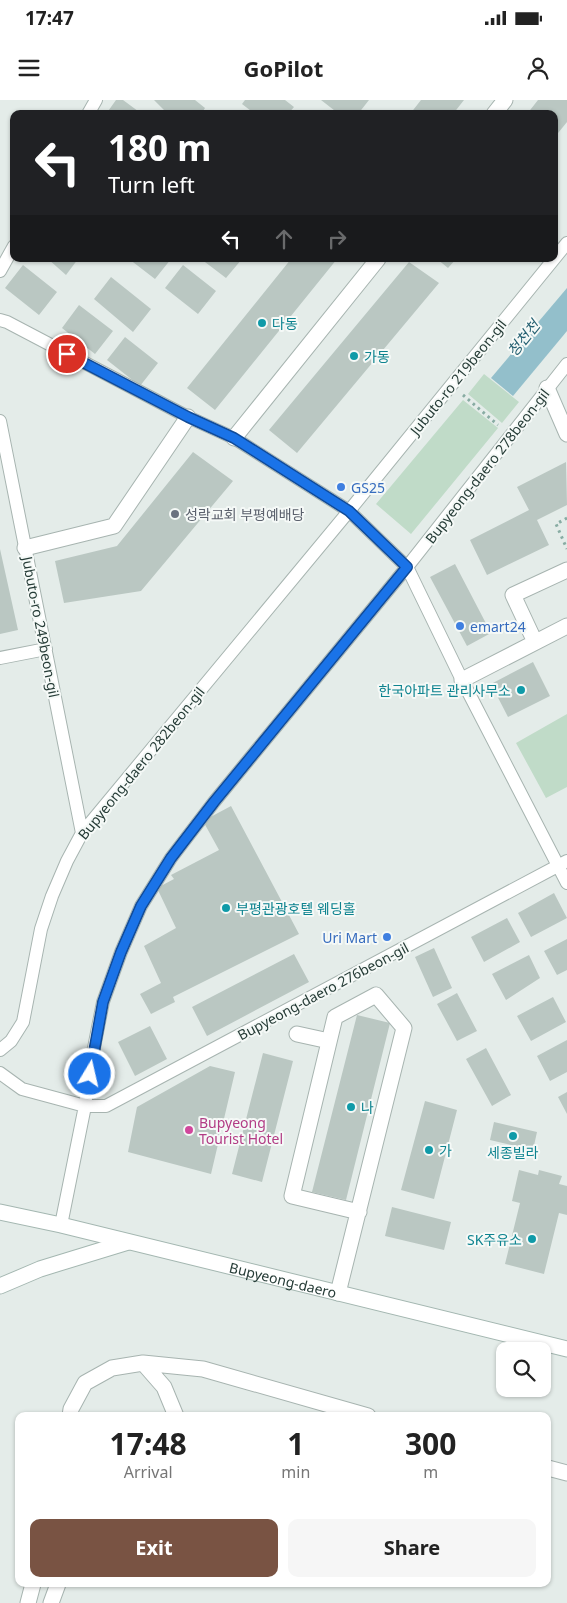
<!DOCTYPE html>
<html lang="en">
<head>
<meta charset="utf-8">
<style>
	:root { --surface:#fff; --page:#f6f6f6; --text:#222; --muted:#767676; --accent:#795343 }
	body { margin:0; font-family:"Noto Sans","Noto Sans KR",sans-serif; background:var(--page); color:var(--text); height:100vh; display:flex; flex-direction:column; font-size:19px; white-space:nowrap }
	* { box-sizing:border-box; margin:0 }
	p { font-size:16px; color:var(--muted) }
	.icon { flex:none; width:28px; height:28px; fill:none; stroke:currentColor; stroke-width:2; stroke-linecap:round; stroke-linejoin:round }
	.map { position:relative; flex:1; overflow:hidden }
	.side { position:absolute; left:15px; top:1312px; width:536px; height:175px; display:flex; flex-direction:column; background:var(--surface); border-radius:10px; box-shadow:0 1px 4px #0004 }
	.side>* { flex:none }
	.banner { position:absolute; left:10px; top:10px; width:548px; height:152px; border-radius:10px; box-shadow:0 1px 4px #0004; background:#202124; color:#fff; overflow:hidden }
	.tools { position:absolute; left:496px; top:1242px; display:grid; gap:10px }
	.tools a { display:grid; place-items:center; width:55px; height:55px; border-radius:10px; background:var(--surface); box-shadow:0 1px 4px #0004; font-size:25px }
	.pin { position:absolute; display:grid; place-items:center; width:42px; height:42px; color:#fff; margin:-21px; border:2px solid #fff; border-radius:50%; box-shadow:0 1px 5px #0007 }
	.me { position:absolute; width:55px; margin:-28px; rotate:9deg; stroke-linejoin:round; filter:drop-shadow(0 0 4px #0008) }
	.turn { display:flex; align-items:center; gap:18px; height:105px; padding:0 15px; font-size:22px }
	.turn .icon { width:65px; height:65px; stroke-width:2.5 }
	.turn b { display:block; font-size:35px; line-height:42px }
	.lanes { display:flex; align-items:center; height:48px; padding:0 15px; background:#0003; justify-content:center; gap:25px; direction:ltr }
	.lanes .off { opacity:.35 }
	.eta { display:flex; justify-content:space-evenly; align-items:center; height:85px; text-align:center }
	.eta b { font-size:30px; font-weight:700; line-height:35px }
	.action { display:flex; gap:10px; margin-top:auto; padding:10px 15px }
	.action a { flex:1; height:58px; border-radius:10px; background:var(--accent); color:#fff; font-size:20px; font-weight:700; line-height:58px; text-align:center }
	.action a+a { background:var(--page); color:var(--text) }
	.status { display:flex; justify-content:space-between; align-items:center; height:35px; padding:0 25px; background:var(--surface); direction:ltr }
	.status svg { height:14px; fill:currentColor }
	header { display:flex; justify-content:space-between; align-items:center; height:65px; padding:0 15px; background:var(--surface); font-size:22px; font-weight:700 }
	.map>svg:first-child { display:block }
</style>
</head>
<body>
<div class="status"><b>17:47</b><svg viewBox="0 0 49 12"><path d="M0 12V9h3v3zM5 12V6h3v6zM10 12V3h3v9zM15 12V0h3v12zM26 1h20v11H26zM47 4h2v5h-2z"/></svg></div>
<header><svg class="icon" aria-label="menu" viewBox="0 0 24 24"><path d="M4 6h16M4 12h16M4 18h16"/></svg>GoPilot<svg class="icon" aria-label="person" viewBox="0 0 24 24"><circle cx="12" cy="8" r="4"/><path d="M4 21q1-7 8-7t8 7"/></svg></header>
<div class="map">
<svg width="567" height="1503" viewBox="0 0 567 1503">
	<rect width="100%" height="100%" fill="#e4ece9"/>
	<path fill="#c0dbc8" d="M484 274 519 302 502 323 468 294Z
		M463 300 498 328 411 434 376 404Z
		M567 614V687L546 698 516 643Z"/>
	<path fill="#93bfcb" d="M567 188V231L513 296 491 278Z"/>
	<path fill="#bac7c2" d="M116 0H123L142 14H106Z
		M154 0H195L205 8 201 14H168Z
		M245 0H285L294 7 288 14H255L242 4Z
		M321 0H369L358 14H339Z
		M421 0H464L453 14H410Z
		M538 0H567V22L554 38V14H527Z
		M48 159H78L66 175Z
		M129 159H171L155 179Z
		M201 159H242L226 178Z
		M291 159H337L215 310 187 288Z
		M437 159H456L448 168Z
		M409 162 439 183 297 353 269 330Z
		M23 165 57 192 39 215 5 188Z
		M183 165 216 191 198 214 165 188Z
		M111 177 151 209 133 232 94 199Z
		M79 205 113 231 95 254 62 228Z
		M125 237 158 263 140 286 107 260Z
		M193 352 233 381 141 491 64 503 55 461 117 446Z
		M566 362 567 405 537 420 549 445 487 475 470 440 529 410 517 387Z
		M0 449 18 530 0 534Z
		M455 464 491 533 467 546 430 477Z
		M533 562 550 596 508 617 491 584Z
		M231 706 299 834 173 897 175 902 151 914 140 894 161 883 144 846 176 828 157 788 174 779 171 775 219 750 203 721Z
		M554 793 567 818 531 837 518 813Z
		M507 818 520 842 484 862 471 837Z
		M567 839V870L557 875 544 851Z
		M434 848 452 888 433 897 415 857Z
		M294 854 309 882 207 936 192 907Z
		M529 855 540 878 506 900 492 874Z
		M457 893 477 931 457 941 437 904Z
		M553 897 566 922 531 941 517 916Z
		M357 915 390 923 346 1100 312 1092Z
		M150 926 167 959 135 976 118 942Z
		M567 940V972L550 981 537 956Z
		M486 948 511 995 492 1006 466 959Z
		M263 953 293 961 262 1082 232 1074Z
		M210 966 235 972 211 1074 128 1052 137 1007Z
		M567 992V1014L558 997Z
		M425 1001 457 1010 434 1099 401 1090Z
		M494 1022 537 1032 533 1050 490 1040Z
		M519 1070 538 1075 539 1070 562 1076 559 1084 567 1086V1115L559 1113 544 1174 505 1164 520 1103 512 1101Z
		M392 1107 451 1122 444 1150 385 1136Z"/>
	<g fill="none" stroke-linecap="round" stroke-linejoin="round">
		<defs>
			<path id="lane" d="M88 14 96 0
				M0 171 14 146
				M0 220 7 222 188 317 234 338 349 411 407 467 462 580 567 783
				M0 321 82 733
				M0 558 46 549
				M0 950 11 941 23 922 41 829 52 796 67 761 82 733 349 411 567 143
				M0 973 22 989 85 1006H106L567 761
				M61 1125 85 1006 92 958 103 902 121 852 141 806 171 758 214 702 407 467 567 264"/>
			<path id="street" d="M494 14 505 0
				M547 288 567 334
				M234 338 378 159
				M25 448 114 426 188 317
				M535 542 513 495 567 470
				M462 580 567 526
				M297 934 329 941
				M338 1193 404 928 376 895 335 917 292 1096 359 1112
				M143 1263 164 1287 176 1316
				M70 1316 71 1309 85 1283 112 1268 143 1263 203 1269 368 1316
				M548 1368 567 1373
				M28 1503 33 1484
				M51 1503 58 1484"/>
			<g id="secondary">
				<path id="s1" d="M0 1112 61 1125 567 1249"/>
				<path d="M0 1186 40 1169 128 1142"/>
			</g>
		</defs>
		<use href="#lane" stroke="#a7b4b0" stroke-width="14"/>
		<use href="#street" stroke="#a7b4b0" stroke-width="17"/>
		<use href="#secondary" stroke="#a4b7b1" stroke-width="17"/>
		<path stroke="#88aca3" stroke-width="3" stroke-dasharray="2.5 4" stroke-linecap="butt" d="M463 295 498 325
			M567 418 556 424 567 449"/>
		<use href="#lane" stroke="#fff" stroke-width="12"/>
		<use href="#street" stroke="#fff" stroke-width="15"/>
		<use href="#secondary" stroke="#fff" stroke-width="15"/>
	</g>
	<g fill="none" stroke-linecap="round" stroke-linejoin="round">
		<defs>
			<path id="route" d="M67 254 188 317 234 338 349 411 407 467 214 702 171 758 141 806 121 852 103 902 90 974"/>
		</defs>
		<use href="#route" stroke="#114b97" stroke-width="12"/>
		<use href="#route" stroke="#1a73e8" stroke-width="9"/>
	</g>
	<g fill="#0f9aa8" stroke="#f5f9f7" stroke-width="2">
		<circle cx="262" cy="223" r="5"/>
		<circle cx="354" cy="256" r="5"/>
		<circle cx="521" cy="590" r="5"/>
		<circle cx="226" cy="808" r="5"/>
		<circle cx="351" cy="1007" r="5"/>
		<circle cx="513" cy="1036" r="5"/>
		<circle cx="429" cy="1050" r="5"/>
		<circle cx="532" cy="1139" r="5"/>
	</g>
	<g fill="#3f7fe0" stroke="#f5f9f7" stroke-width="2">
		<circle cx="341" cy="387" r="5"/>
		<circle cx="460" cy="526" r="5"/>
		<circle cx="387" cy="837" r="5"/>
	</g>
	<circle fill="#6b7280" stroke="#f5f9f7" stroke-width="2" cx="175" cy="414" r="5"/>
	<circle fill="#d1479c" stroke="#f5f9f7" stroke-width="2" cx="189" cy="1030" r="5"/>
	<g text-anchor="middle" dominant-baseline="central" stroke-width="4" stroke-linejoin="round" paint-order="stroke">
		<g font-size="14" fill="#0d838f" stroke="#f5f9f7" text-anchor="start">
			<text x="272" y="223">다동</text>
			<text x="364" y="256">가동</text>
			<text x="511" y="590" text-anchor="end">한국아파트 관리사무소</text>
			<text x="236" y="808">부평관광호텔 웨딩홀</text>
			<text x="361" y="1007">나</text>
			<text x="439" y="1050">가</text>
			<text x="513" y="1052" text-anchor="middle">세종빌라</text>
			<text x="522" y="1139" text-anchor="end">SK주유소</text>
		</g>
		<g font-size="14" fill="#263c37" stroke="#f5f9f7">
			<text transform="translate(458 277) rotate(-51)">Jubuto-ro 219beon-gil</text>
			<text transform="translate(487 366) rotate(-52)">Bupyeong-daero 278beon-gil</text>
			<text transform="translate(41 527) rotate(79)">Jubuto-ro 249beon-gil</text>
			<text transform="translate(141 663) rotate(-51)">Bupyeong-daero 282beon-gil</text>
			<text transform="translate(323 891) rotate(-28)">Bupyeong-daero 276beon-gil</text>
			<text stroke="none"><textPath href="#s1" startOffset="291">Bupyeong-daero</textPath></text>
		</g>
		<g font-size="14" fill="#366cbe" stroke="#f5f9f7" text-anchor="start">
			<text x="351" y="387">GS25</text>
			<text x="470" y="526">emart24</text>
			<text x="377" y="837" text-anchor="end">Uri Mart</text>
		</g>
		<g font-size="14" fill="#5b616d" stroke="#f5f9f7" text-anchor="start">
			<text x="185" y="414">성락교회 부평예배당</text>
		</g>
		<g font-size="14" fill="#b23c85" stroke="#f5f9f7" text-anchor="start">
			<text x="199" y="1022">Bupyeong<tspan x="199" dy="16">Tourist Hotel</tspan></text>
		</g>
		<g font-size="15" font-style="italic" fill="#266172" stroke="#f5f9f7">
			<text transform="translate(523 238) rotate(-51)">청천천</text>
		</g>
	</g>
</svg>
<div class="tools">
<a><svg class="icon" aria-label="search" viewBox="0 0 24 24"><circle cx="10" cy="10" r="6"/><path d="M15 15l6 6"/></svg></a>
</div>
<div class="pin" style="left:67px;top:254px;background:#d93025"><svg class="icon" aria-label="arrive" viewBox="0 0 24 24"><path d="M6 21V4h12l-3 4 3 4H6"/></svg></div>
<svg class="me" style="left:90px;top:974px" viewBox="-20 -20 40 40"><circle r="17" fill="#1a73e8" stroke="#fff" stroke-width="3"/><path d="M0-11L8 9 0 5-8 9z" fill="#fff"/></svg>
<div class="banner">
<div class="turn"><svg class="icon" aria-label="left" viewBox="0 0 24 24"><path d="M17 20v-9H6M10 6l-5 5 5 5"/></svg><div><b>180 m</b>Turn left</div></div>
<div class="lanes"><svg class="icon" aria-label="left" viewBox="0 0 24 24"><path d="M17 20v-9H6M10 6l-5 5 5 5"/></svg><svg class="icon off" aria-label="ahead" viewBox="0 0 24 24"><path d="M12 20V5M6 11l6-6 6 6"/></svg><svg class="icon off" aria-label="right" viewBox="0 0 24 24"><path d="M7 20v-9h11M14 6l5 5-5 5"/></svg></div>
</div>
<section class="side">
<div class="eta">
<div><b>17:48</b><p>Arrival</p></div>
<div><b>1</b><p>min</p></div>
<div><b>300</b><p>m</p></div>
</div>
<div class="action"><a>Exit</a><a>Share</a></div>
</section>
</div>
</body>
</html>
